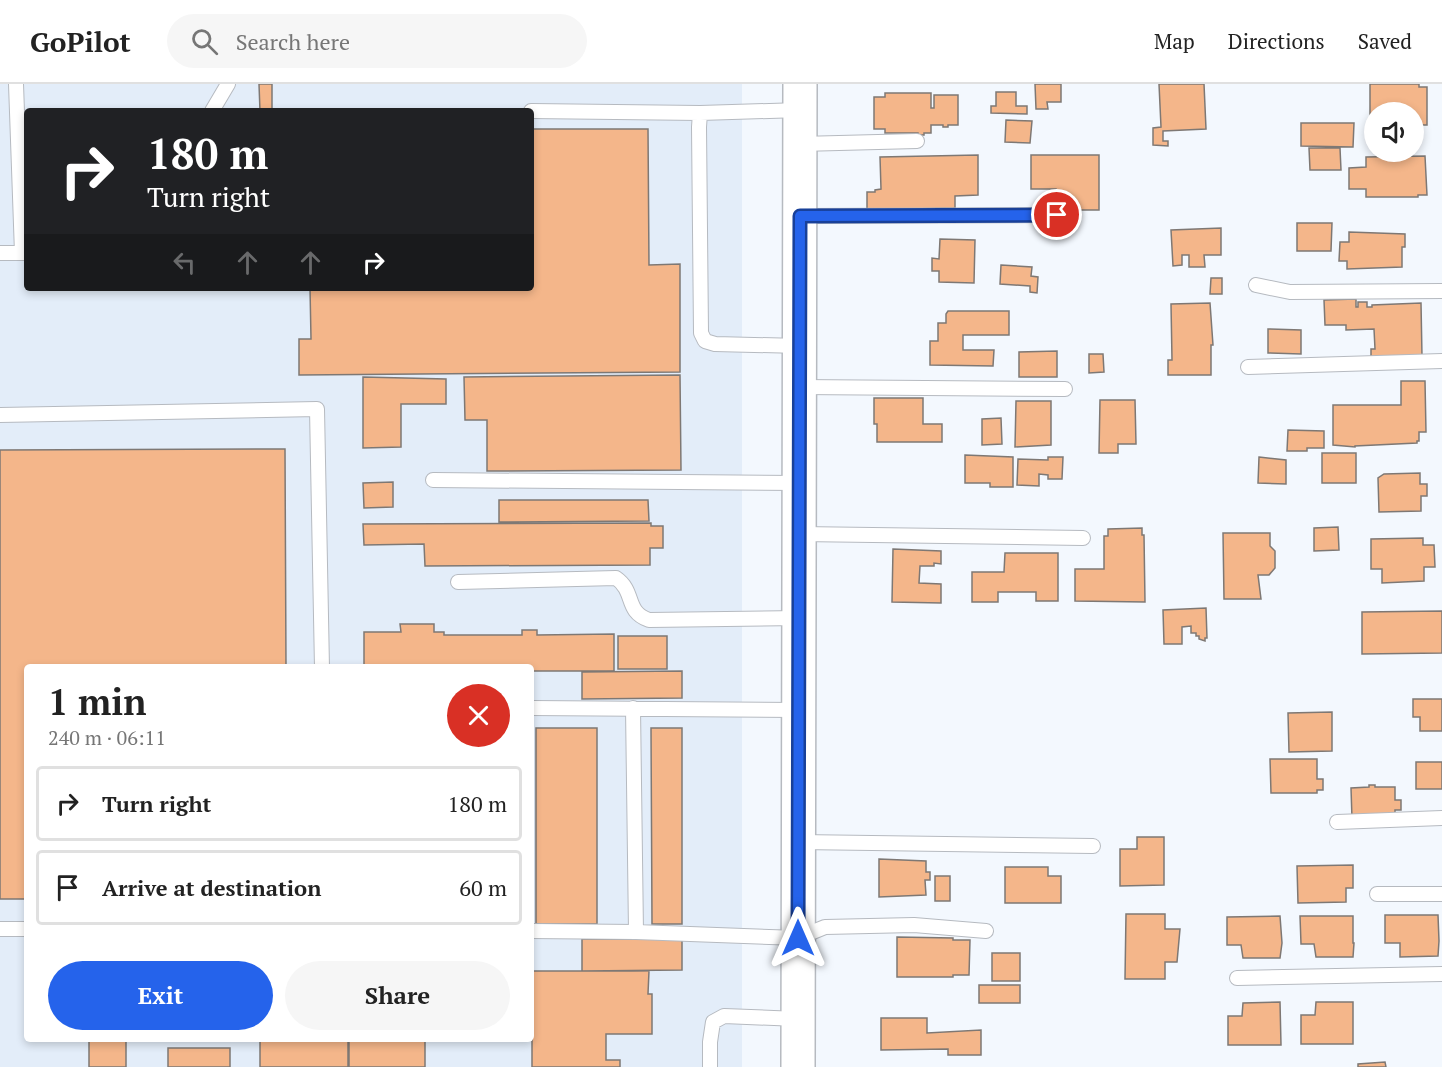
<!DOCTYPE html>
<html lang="en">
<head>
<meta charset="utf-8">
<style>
	:root { --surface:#fff; --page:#f6f6f6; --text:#222; --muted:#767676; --line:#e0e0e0; --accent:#2563eb }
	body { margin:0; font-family:"PT Serif",serif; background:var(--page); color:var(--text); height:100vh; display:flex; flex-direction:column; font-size:22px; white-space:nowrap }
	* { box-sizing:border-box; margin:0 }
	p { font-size:20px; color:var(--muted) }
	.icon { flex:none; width:33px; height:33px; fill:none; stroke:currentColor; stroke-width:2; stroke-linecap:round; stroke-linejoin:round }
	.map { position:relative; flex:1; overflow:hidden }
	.drawer { position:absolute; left:24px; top:580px; width:510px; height:378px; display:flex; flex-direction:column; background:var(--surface); border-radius:6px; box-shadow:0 3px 9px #0003 }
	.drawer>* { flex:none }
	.hud { position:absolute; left:24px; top:24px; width:510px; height:183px; border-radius:6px; box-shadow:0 3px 9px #0003; background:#202124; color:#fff; overflow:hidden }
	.fabs { position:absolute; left:1364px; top:18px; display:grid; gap:12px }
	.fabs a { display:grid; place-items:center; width:60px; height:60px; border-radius:50%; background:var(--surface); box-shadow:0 3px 9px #0003; font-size:30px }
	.pin { position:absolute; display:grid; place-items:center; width:51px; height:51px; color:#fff; margin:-26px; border:3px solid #fff; border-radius:50%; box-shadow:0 2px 6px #0007 }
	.me { position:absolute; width:66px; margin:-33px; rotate:0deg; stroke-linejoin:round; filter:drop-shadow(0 0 4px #0008) }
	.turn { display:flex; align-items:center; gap:21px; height:126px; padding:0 24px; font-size:27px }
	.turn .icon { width:78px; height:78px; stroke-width:2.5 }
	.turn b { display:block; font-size:42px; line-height:51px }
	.lanes { display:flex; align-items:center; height:57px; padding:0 24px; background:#0003; justify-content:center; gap:30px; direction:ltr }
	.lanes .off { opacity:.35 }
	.round { display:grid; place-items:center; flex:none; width:63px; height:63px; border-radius:32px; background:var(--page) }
	.head { display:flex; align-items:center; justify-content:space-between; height:102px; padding:0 24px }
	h1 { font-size:36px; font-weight:700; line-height:45px }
	.cta { display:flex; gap:12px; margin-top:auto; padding:12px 24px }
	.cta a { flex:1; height:69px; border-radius:36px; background:var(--accent); color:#fff; font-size:24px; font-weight:700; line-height:69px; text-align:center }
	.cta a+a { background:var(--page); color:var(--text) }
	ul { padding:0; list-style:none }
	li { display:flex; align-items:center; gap:18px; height:75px; margin:0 12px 9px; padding:0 12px; border:3px solid var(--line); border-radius:6px }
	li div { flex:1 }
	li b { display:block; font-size:22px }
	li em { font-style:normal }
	header { display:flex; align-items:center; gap:36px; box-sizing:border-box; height:84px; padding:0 30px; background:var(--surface); border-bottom:2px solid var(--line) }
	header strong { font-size:28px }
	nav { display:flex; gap:33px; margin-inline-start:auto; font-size:21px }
	.search { width:420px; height:54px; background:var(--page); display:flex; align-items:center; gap:15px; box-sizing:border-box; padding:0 21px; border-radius:33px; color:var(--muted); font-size:22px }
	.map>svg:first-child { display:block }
</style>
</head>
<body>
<header>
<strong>GoPilot</strong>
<div class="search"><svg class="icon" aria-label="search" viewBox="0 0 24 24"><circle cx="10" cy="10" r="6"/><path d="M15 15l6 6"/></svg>Search here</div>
<nav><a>Map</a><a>Directions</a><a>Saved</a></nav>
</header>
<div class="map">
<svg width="1442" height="983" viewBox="0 0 1442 983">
	<rect width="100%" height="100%" fill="#f3f8fe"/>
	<path fill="#e3edf9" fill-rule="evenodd" d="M0 0H742V983H0ZM27 27H531V204H27ZM27 584H531V956H27Z"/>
	<path fill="#f4b68a" stroke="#7e7874" stroke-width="1.5" d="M259 0H272V27H260Z
		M1035 0H1061V18H1047L1048 25H1036Z
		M1159 0H1204L1206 45 1163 47V57H1168V62L1153 61V44L1161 43Z
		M1370 0H1419V3H1427V41H1417V44H1413V28H1374V45H1370Z
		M996 8H1016V22H1027V30L991 29V22H996Z
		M885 9H931V24H934V11H958V41H948V43H943V41H931V49H924V51H918V49H885V45H874V13H885Z
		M1006 36 1032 37 1030 59 1005 58Z
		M1301 39H1354L1353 63 1301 62Z
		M531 45H648L649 181 680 180V288L299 291V255H311L310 204H531Z
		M1309 64H1340L1341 86H1310Z
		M978 71V111L955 112V124L867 126V108H875V106L881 105 880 73Z
		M1031 71H1099V126H1056V105H1031Z
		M1425 72 1427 111H1418V113H1366V105H1349V84L1366 83V73Z
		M1297 139H1332L1331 167H1297Z
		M1221 144V171H1204L1205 183H1189V171H1182V181L1173 182 1171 146Z
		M1349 148 1405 150V163H1402V183L1347 185V177H1339L1340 158H1349Z
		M940 155 975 156 974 199 939 198V187H932V174L939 175Z
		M1001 181 1032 183 1031 192 1038 193 1037 209 1030 208V202L1000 200Z
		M1211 194H1222V210H1210Z
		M1356 215V223H1358V218H1367V223H1372V221L1421 219 1422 272 1371 273V265H1375L1374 245 1346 246V241H1325L1324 216Z
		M1210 219 1213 261H1211V291H1168V276H1172L1171 220Z
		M948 227H1009V251H963V266H994L993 282 930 281V257H938V239H946V230Z
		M1268 245 1301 246V270L1268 269Z
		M1057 267V293H1019V268Z
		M1089 270H1103L1104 288 1089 289Z
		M680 291 681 386 487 387V336H465L464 293Z
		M363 293 446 295V320H401V363L363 364Z
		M1401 297H1425L1426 348H1419V357H1417V359L1355 362V363L1333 361V321H1401Z
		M874 314H923V340H942V358H877V340H874Z
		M1100 316H1135L1136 360H1118V369H1099Z
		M1016 317H1051V361L1015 363Z
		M1001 334 1002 360 982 361V335Z
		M1288 346 1324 347V364H1307V367H1287Z
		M285 365 286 584H27V815H0V366Z
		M1322 369H1356V399H1322Z
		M965 371 1013 373V403H990V399H965Z
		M1048 373H1063L1062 395H1048V391L1039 390V402L1017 401 1018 375 1048 376Z
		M1259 373 1286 376V400L1258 399Z
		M1420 389V400H1427V412H1421V427L1379 428 1378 394 1384 390Z
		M393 398V423L364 424 363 399Z
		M499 416H648L649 437 499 438Z
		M651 439V442H663V464H650V481L425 482 424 460 364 461 363 440Z
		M1338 443 1339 466 1314 467V444Z
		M1142 444V451H1144L1145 518 1075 517V485H1104V452H1108V445Z
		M1223 449H1270V462L1275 467V484L1269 491H1258L1261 515H1224Z
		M1423 454V461H1434L1435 483H1424V497L1382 499V485H1371V455Z
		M893 465 941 467V480L934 479V482H920L919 499 941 500V519L892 518Z
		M1005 469H1058V517H1036V508H998V518H972V488H1004Z
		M1206 524 1207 554H1205V557L1199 555V552H1196V549H1191V542L1182 543V560H1164L1163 526Z
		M1442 527V569L1362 570V528Z
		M400 540H434V548H444V551H522V546H537V551L614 550V587H531V584H364V548H401Z
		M618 552H667V585H618Z
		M682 587V614L582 615V588Z
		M1413 615H1442V647H1420V633H1413Z
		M1332 628V667L1289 668 1288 629Z
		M536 644H597V840H536Z
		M651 644H682V840H652Z
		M1270 675H1317V695H1323V706H1317V709H1271Z
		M1416 678H1442V705H1416Z
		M1369 701H1375V703H1395V716H1401V726H1395V734L1352 735 1351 704 1369 703Z
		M1137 753H1164V801L1120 802V765H1137Z
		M879 775 926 777V788H930V796H925L926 811 879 813Z
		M1353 781V804H1346V818L1298 819 1297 782Z
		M1005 783H1048V792H1061V819H1005Z
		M935 792H950V817H935Z
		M1126 830H1165V845H1180L1177 878H1165V895H1125Z
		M1385 831H1438L1439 857 1438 872 1400 873V859H1385Z
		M1280 832 1282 859 1280 874H1243L1241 861H1227V833Z
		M1300 832H1353V859H1354L1353 873H1316L1314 860H1301Z
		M897 853 953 854V856H970L969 891H953V893H897Z
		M582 855H682V886L582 887Z
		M992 869H1020V897H992Z
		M532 887H649L648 910H652V950H606V976H620V983H532Z
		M979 901H1020V919H979Z
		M1280 918 1281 961H1228V932H1242L1243 919Z
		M1316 918H1353V960H1301V931H1315Z
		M881 934H927V949L981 946V971H948V965L881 966Z
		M89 956H126V983H89Z
		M260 956H348V983H260Z
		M349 956H425V983H349Z
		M168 964H230V983H168Z
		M1385 978 1386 983H1358V980Z"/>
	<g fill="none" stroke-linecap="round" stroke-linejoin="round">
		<defs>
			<path id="service" d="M16 0 22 169
				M212 27 228 0
				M531 27 700 29
				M800 60 917 57
				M800 132 1057 131
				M0 169H27
				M1256 201 1290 208 1442 207
				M800 262 715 260 705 257 701 249 699 43 700 29 800 26
				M1248 283 1442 277
				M800 303 1065 305
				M0 331 317 325 322 584
				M433 396 800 399
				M800 450 1083 454
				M458 498 616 494C636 508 624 527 649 536L800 534
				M531 624 799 626
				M1337 738 1442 734
				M799 758 1093 762
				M1377 810H1442
				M0 845H27
				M531 847 636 848 633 624
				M636 848 798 854 825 843 914 841 986 847
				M1237 894 1442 890
				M710 983V958L713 938 724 932 798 935"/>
			<path id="secondary" d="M798 983 800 0"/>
		</defs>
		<use href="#service" stroke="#b6bac0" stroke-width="16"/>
		<use href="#secondary" stroke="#b6bac0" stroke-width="36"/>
		<use href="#service" stroke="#fff" stroke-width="14"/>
		<use href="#secondary" stroke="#fff" stroke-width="33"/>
	</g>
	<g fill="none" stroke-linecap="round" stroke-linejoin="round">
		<defs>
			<path id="route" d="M798 854 800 132 1057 131"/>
		</defs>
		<use href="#route" stroke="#184099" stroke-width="15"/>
		<use href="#route" stroke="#2563eb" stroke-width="10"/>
	</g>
</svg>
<div class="fabs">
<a><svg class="icon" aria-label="sound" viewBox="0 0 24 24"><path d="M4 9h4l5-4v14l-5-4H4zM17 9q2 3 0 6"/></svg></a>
</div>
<div class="pin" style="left:1057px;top:131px;background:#d93025"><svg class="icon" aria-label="arrive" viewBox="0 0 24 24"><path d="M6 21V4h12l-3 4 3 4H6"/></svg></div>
<svg class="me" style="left:798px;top:854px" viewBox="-20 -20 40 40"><path d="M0-17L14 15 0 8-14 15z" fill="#2563eb" stroke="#fff" stroke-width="4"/></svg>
<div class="hud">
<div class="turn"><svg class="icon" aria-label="right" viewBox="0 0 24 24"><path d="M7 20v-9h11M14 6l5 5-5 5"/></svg><div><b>180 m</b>Turn right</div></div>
<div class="lanes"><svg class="icon off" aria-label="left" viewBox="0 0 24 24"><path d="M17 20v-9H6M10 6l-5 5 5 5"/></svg><svg class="icon off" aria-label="ahead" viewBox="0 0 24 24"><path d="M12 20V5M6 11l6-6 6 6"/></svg><svg class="icon off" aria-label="ahead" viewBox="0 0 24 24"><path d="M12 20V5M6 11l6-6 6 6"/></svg><svg class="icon" aria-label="right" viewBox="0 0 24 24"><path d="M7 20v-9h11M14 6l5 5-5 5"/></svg></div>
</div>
<section class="drawer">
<div class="head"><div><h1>1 min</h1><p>240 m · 06:11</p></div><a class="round" style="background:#d93025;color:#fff"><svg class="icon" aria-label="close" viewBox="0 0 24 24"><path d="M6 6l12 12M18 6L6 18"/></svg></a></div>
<ul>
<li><svg class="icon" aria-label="right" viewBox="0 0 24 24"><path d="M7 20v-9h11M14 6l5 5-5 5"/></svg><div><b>Turn right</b></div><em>180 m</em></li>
<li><svg class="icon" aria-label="arrive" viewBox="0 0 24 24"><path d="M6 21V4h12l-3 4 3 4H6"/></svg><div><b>Arrive at destination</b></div><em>60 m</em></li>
</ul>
<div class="cta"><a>Exit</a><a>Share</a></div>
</section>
</div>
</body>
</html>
